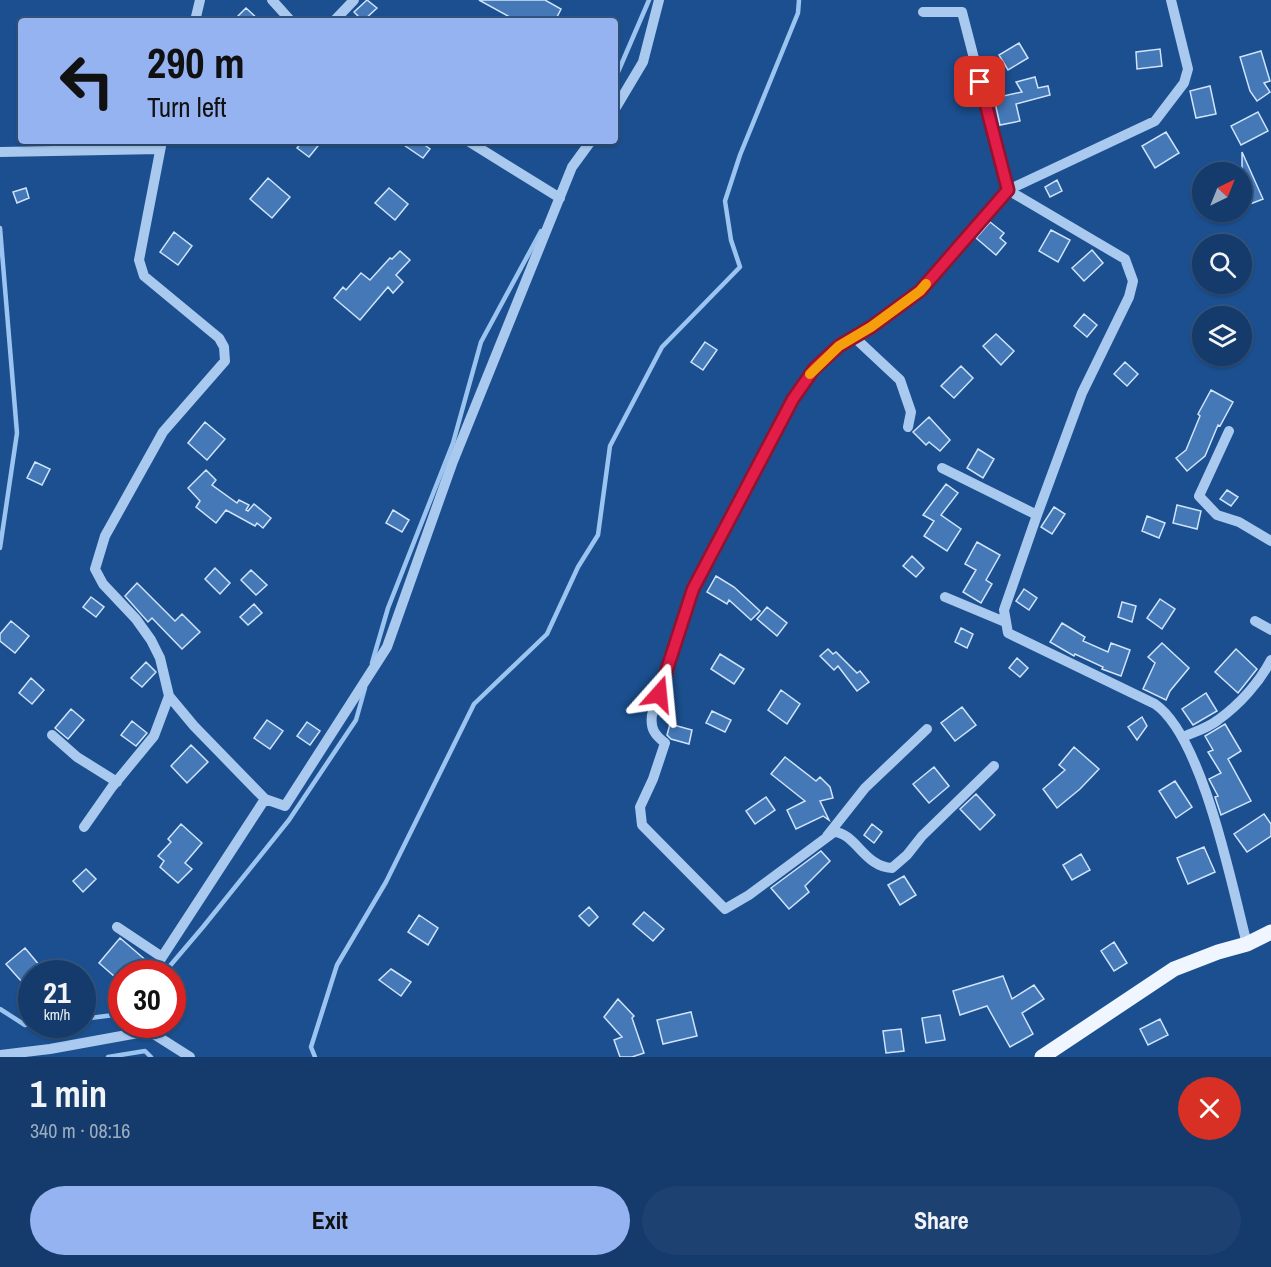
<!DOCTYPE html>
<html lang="en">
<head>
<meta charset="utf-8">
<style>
	:root { --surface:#143b6b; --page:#1d4271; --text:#f1f3f6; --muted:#9dadc1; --line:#33557e; --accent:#95b2f1 }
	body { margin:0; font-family:"Archivo Narrow",sans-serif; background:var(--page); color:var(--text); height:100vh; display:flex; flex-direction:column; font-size:22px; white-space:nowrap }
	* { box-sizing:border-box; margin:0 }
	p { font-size:20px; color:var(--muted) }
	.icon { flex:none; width:33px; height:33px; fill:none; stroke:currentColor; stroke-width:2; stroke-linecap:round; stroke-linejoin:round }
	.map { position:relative; height:1057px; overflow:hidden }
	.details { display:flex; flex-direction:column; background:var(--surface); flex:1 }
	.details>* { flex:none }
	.guide { position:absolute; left:18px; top:18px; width:600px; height:126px; border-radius:6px; box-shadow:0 2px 4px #0004,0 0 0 2px var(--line); background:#95b2f1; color:#111; overflow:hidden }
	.needle { width:39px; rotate:43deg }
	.tools { position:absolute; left:1192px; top:162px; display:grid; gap:12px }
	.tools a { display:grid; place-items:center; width:60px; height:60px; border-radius:50%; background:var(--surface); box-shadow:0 2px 4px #0004,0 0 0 2px var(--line); font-size:30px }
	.speed { position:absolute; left:18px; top:960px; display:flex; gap:12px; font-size:30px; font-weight:700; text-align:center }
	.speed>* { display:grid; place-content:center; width:78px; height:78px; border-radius:50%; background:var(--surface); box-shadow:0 2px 4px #0004,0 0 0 2px var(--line); line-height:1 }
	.speed small { font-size:15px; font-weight:400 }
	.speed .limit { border:9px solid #d22; background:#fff; color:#111 }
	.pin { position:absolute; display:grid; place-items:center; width:51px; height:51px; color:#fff; margin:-26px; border-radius:12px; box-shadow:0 3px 9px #0006 }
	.me { position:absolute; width:66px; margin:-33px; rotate:18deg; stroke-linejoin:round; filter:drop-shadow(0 0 4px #0008) }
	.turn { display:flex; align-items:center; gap:21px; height:126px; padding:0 30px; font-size:27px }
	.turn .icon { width:78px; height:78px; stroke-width:2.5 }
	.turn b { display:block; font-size:42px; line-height:51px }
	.round { display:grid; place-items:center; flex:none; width:63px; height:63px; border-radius:32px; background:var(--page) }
	.overview { display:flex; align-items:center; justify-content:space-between; height:102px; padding:0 30px }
	h1 { font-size:36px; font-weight:800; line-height:45px }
	.cta { display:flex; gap:12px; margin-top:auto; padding:12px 30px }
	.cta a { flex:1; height:69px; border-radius:36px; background:var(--accent); color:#111; font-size:24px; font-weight:800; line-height:69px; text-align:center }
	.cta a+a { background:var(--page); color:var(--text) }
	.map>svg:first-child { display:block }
</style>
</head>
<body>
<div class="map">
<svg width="1271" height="1057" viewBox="0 0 1271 1057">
	<rect width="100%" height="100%" fill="#1b4f8f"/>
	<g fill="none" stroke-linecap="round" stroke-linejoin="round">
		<path stroke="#9cc4f0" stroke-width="4.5" d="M615 79 649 0
			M0 228 17 433 0 548
			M372 663 388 608 453 443 481 342 541 231
			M163 974 203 927 289 820 356 720 365 688
			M0 1009 25 1025 32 1024
			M82 1019 122 1014
			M108 1057 145 1051 151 1057
			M315 1057 311 1047 337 965 386 882 474 704 547 634 578 567 598 535 610 446 662 347 740 267 731 240 725 201 740 155 798 13 799 0"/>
	</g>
	<path fill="#4478b7" stroke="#cfe3fa" stroke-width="1.5" d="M367 0 377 8 363 21 354 12Z
		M479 0H545L561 9 555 21H517Z
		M246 8 260 21H233Z
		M1019 43 1028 58 1008 70 999 55Z
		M1160 49 1162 66 1137 69 1136 52Z
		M1261 51 1270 81 1264 83 1270 92 1257 101 1250 91 1240 57Z
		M1035 77 1038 88 1048 86 1050 95 1016 104 1020 121 1000 125 994 98 1022 92 1016 82Z
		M1210 86 1216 114 1196 118 1190 91Z
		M1258 112 1268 131 1241 145 1231 126Z
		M1166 132 1179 153 1155 168 1142 146Z
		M303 141H322L309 157 297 148Z
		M398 141H419L430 149 423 158Z
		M1242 152 1263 199 1245 206 1242 200Z
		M268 178 290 197 272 218 250 199Z
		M1057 180 1062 191 1050 197 1045 187Z
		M26 188 29 198 17 203 13 192Z
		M389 188 408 204 395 220 375 203Z
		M990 222 1004 233 1000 238 1006 243 996 255 976 238Z
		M1051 230 1070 240 1058 262 1039 251Z
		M174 232 192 246 178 265 160 252Z
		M1092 250 1103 263 1084 281 1072 268Z
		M400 251 410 260 396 275 403 282 393 293 388 287 360 320 334 298 343 287 346 290 361 273 370 280 390 258 392 259Z
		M1084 314 1097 325 1087 337 1074 326Z
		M996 334 1014 351 1001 365 983 346Z
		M705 342 717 350 703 370 691 362Z
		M1125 362 1138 374 1127 386 1114 374Z
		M961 366 973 378 954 398 941 386Z
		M1211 390 1233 402 1220 426 1218 425 1205 456 1187 471 1176 458 1186 450 1200 416 1198 414Z
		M929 417 950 440 940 451 929 442 926 445 913 432Z
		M205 422 225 439 207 460 188 443Z
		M978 449 994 459 983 478 967 468Z
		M35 462 50 469 42 485 27 478Z
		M206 470 216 480 212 485 237 503 239 500 249 505 246 510 248 511 254 504 271 518 263 528 257 523 255 526 226 510 216 523 196 507 200 501 188 488Z
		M946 484 958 493 941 515 961 529 947 551 924 536 934 521 923 515Z
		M1227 490 1238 497 1231 506 1220 499Z
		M1177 505 1201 511 1197 529 1173 523Z
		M1054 507 1065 514 1052 534 1041 527Z
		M393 510 409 520 402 532 386 523Z
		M1147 516 1165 523 1159 538 1142 531Z
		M977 542 1000 555 986 580 992 584 981 603 963 592 976 570 965 564Z
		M912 556 924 568 916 577 903 566Z
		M215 568 230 583 220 594 205 579Z
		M251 570 267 585 256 595 241 580Z
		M716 576 734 587 760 611 751 620 729 600 727 604 707 592Z
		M137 583 175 621 182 614 200 632 182 649 152 618 148 622 125 596Z
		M1024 589 1037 598 1029 610 1016 601Z
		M91 597 104 607 96 617 83 607Z
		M1160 599 1175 609 1162 629 1147 618Z
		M1122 602 1136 606 1132 622 1118 617Z
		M254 604 262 613 248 625 240 617Z
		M767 607 787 623 777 636 757 619Z
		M11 621 29 636 15 653 0 641V634Z
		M1062 623 1085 637 1083 641 1108 652 1111 643 1130 650 1121 676 1102 669 1103 667 1075 654 1074 656 1050 642Z
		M961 628 973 634 967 648 955 642Z
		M1162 643 1189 668 1170 691 1166 700 1143 689 1155 663 1148 657Z
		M828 649 833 654 836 652 857 673 860 671 869 682 857 691 838 666 834 670 820 656Z
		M1236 649 1257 669 1238 693 1215 672Z
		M720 654 744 669 734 684 711 669Z
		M1017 658 1028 668 1020 677 1009 668Z
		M146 662 156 672 142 687 131 678Z
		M31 678 44 690 32 704 19 693Z
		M781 690 800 704 787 724 768 710Z
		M1206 693 1217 711 1193 725 1182 709Z
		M962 707 976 725 955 741 941 723Z
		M71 709 84 720 68 739 55 728Z
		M712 711 731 720 725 732 706 723Z
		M1142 717 1147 726 1137 740 1128 727Z
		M267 720 283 731 270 749 254 738Z
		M132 721 147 733 136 746 121 735Z
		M307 722 320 731 310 745 297 736Z
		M670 724 692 730 689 744 671 739 667 735Z
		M1225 724 1241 751 1228 759 1251 801 1221 815 1215 797 1218 796 1209 779 1221 773 1208 752 1213 750 1205 736Z
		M191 745 208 762 187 783 171 766Z
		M1074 747 1099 769 1080 789 1057 808 1043 789 1065 770 1059 765Z
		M785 757 816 781 820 777 830 787 833 798 820 801 829 820 823 816 796 829 787 810 805 801 771 774Z
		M934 767 949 786 929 803 913 784Z
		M1175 781 1192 807 1176 818 1159 791Z
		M976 794 995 815 980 830 960 809Z
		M766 797 775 810 755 824 746 811Z
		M1264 814 1271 824V836L1247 852 1234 834Z
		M181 824 202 843 185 863 192 869 178 883 160 867 164 861 158 856 171 842 168 839Z
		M872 824 882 832 874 843 864 835Z
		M1204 847 1215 872 1188 884 1177 858Z
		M821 851 830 861 805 886 809 892 789 909 771 888Z
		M1081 854 1090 870 1072 880 1063 865Z
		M86 869 96 879 83 892 73 881Z
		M904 876 916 895 900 905 888 885Z
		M589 907 598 917 589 926 579 916Z
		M644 912 664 929 653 941 633 924Z
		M419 915 438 928 428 945 408 932Z
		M120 938 148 962 138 974H122V983L99 963Z
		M1114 942 1127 963 1114 971 1101 951Z
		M25 948 40 966 22 982 6 964Z
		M391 969 411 982 401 996 379 980Z
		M1003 976 1012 999 1034 985 1044 999 1022 1013 1033 1034 1010 1047 987 1006 960 1015 953 991Z
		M618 999 634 1016 632 1018 644 1053 632 1057H620L614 1040 622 1037 604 1017Z
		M691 1012 697 1036 663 1044 657 1020Z
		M940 1015 945 1040 926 1043 922 1018Z
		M1160 1019 1168 1035 1148 1045 1140 1029Z
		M901 1029 904 1051 886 1053 883 1031Z"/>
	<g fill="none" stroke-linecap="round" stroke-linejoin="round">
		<path stroke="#a9c9ee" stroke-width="10" d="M272 0 291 21
			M923 12H962L1008 190 1125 259 1133 281 1129 297 1082 393 1037 515 1004 610 1008 633 1155 704C1203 737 1232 887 1247 944
			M195 21 200 0
			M334 21 354 0
			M615 109 643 62 659 0
			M468 141 560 198
			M0 152 160 149
			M854 337 900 380 911 412 908 427
			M1229 431 1199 496 1217 515 1239 522 1271 541
			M942 468 1037 515
			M945 597 1005 622
			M1255 621 1271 630
			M52 735 77 757 117 782
			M1183 737C1194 732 1208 728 1218 720 1239 705 1259 683 1271 660
			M994 766 922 836 907 855 892 868C864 867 856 833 834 832L749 895 725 909 642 825 640 807 653 779 665 743C655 735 650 729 652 715L693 589 793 399 814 369 839 346 871 327 920 291 1008 190 1155 121 1184 83 1188 69 1171 0
			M265 799 285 806 387 647 452 464 572 167 591 141
			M84 827 112 787 154 736 169 696
			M827 836 865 788 927 729
			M117 927 162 957
			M151 974 265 799 194 726 169 696 160 658 151 640 136 619 103 584 95 569 105 536 163 432 225 361 224 347 219 338 144 276 139 260 162 141
			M0 1055 50 1049 149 1031 190 1057"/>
		<path stroke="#f0f6ff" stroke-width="15" d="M1042 1057 1174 969 1218 952 1247 944 1271 932"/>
	</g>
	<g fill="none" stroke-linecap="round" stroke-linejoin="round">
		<defs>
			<path id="route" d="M659 694 693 589 793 399 814 369 839 346 871 327 920 291 1008 190 980 82"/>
		</defs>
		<use href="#route" stroke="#92132f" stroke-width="15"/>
		<use href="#route" stroke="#e11d48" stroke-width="10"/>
		<path stroke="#f59e0b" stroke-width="10" d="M810 374 839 346 871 327 920 291 926 284"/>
	</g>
</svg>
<div class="tools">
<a><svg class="needle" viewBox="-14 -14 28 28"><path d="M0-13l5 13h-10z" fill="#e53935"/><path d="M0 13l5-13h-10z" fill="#9dadc1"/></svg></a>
<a><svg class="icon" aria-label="search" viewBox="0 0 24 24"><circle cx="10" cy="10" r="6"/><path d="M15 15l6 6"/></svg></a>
<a><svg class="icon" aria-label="layers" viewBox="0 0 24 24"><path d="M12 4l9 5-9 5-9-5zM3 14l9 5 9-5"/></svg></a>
</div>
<div class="speed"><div>21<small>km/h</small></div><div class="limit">30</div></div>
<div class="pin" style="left:980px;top:82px;background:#d93025"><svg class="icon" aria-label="arrive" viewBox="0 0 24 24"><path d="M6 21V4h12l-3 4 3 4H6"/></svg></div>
<svg class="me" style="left:659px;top:694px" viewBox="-20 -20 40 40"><path d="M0-17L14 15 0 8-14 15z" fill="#e11d48" stroke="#fff" stroke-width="4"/></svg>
<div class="guide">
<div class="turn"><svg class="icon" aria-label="left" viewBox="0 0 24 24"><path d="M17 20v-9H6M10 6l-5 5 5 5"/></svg><div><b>290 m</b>Turn left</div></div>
</div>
</div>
<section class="details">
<div class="overview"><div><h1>1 min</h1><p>340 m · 08:16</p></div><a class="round" style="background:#d93025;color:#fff"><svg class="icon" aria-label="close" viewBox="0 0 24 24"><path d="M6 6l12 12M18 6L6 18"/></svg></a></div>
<div class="cta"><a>Exit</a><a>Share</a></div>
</section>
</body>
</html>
